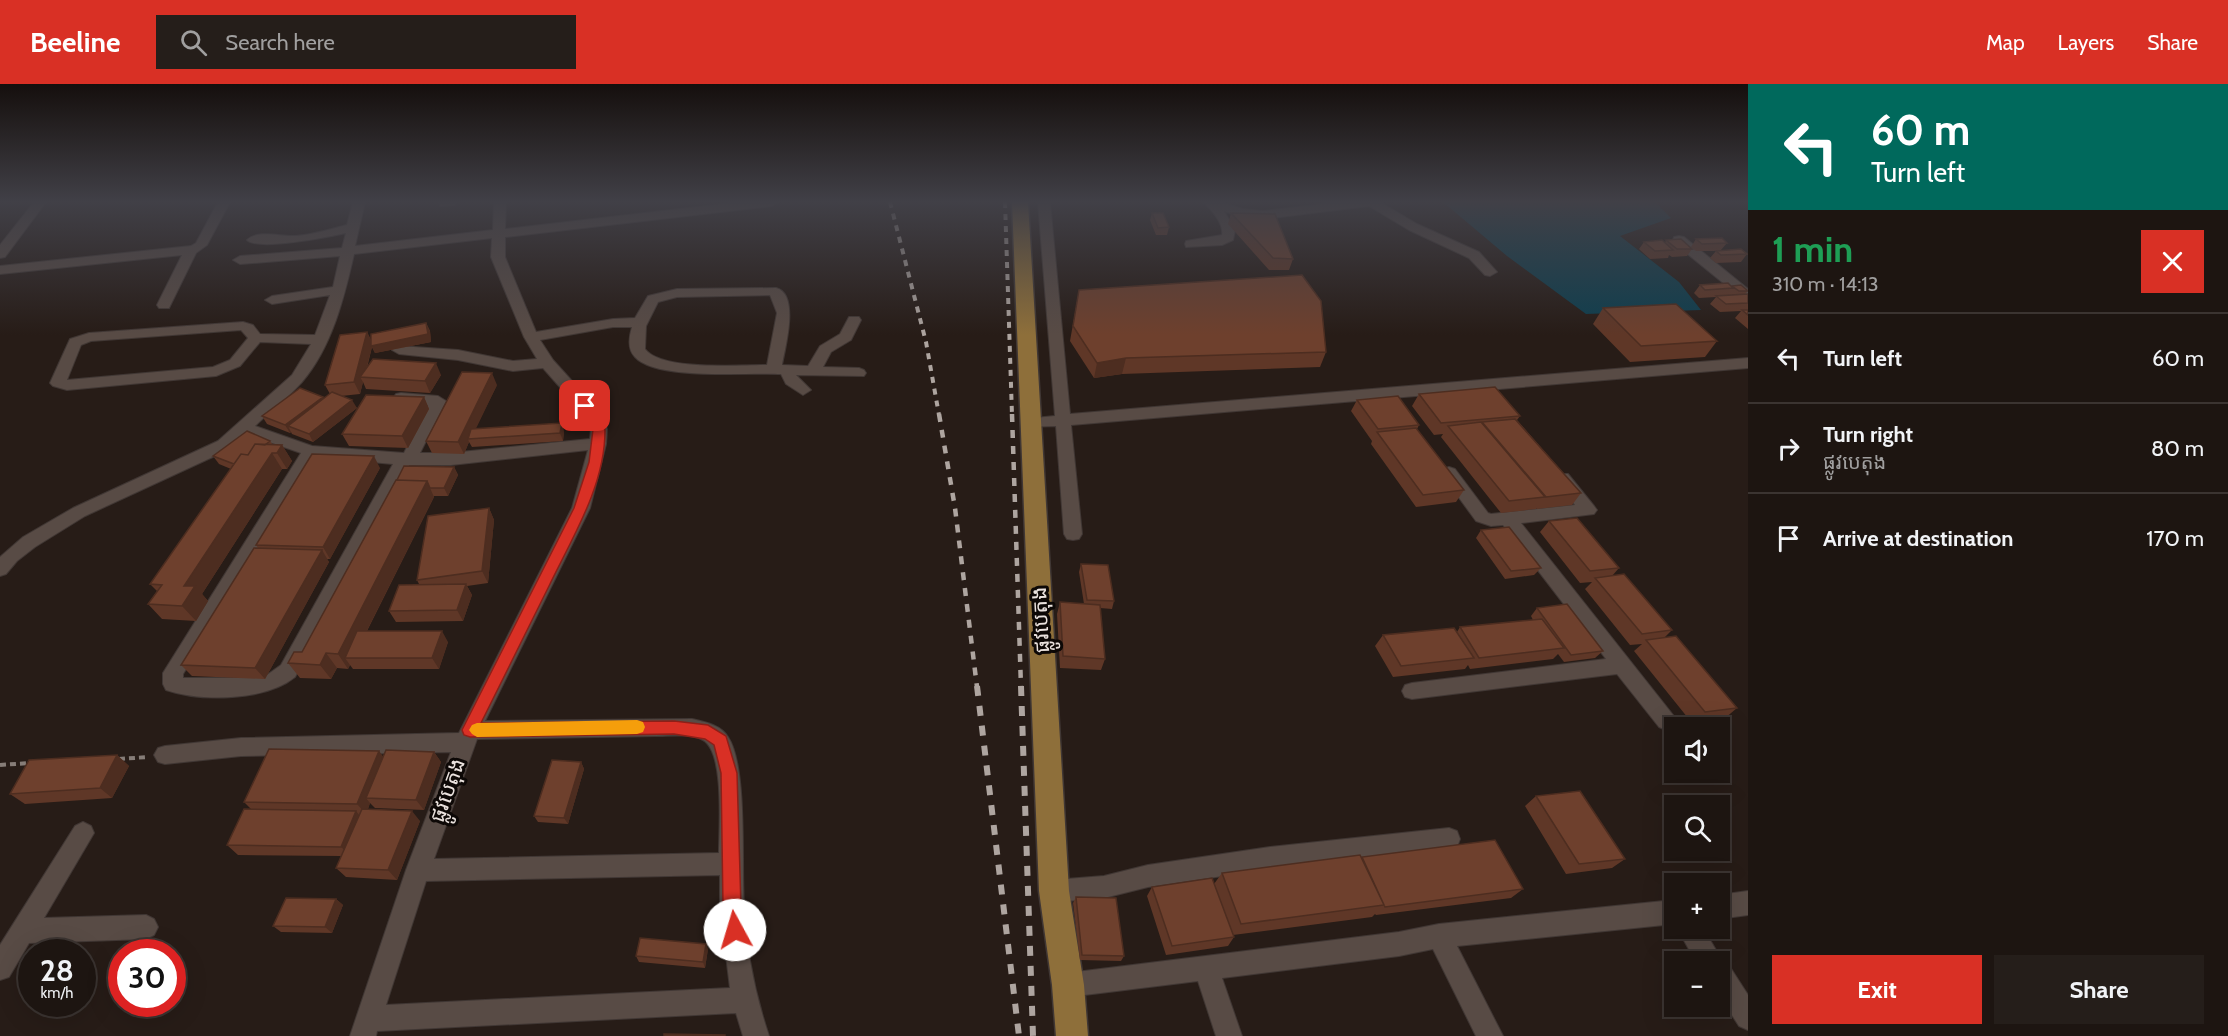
<!DOCTYPE html>
<html lang="en">
<head>
<meta charset="utf-8">
<style>
	:root { --surface:#1d1511; --page:#251e1a; --text:#f1f3f6; --muted:#a09f9f; --line:#3b3431; --accent:#d93025 }
	body { margin:0; font-family:Cabin,"Noto Sans Khmer",sans-serif; background:var(--page); color:var(--text); height:100vh; display:flex; flex-direction:column; font-size:22px; white-space:nowrap }
	* { box-sizing:border-box; margin:0 }
	p { font-size:20px; color:var(--muted) }
	.icon { flex:none; width:33px; height:33px; fill:none; stroke:currentColor; stroke-width:2; stroke-linecap:round; stroke-linejoin:round }
	.map { position:relative; flex:1; overflow:hidden }
	.side { display:flex; flex-direction:column; background:var(--surface); width:480px }
	.side>* { flex:none }
	.banner { background:#00695c; color:#fff; overflow:hidden }
	.buttons { position:absolute; left:1664px; top:633px; display:grid; gap:12px }
	.buttons a { display:grid; place-items:center; width:66px; height:66px; border-radius:0px; background:var(--surface); box-shadow:0 6px 24px #0002,0 0 0 2px var(--line); font-size:30px }
	.speed { position:absolute; left:18px; top:855px; display:flex; gap:12px; font-size:30px; font-weight:700; text-align:center }
	.speed>* { display:grid; place-content:center; width:78px; height:78px; border-radius:50%; background:var(--surface); box-shadow:0 6px 24px #0002,0 0 0 2px var(--line); line-height:1 }
	.speed small { font-size:15px; font-weight:400 }
	.speed .limit { border:9px solid #d22; background:#fff; color:#111 }
	.pin { position:absolute; display:grid; place-items:center; width:51px; height:51px; color:#fff; margin:-26px; border-radius:12px; box-shadow:0 3px 9px #0006 }
	.me { position:absolute; width:66px; margin:-33px; rotate:354deg; stroke-linejoin:round; filter:drop-shadow(0 0 4px #0008) }
	.turn { display:flex; align-items:center; gap:21px; height:126px; padding:0 24px; font-size:27px }
	.turn .icon { width:78px; height:78px; stroke-width:2.5 }
	.turn b { display:block; font-size:42px; line-height:51px }
	.round { display:grid; place-items:center; flex:none; width:63px; height:63px; border-radius:0px; background:var(--page) }
	.head { display:flex; align-items:center; justify-content:space-between; height:102px; padding:0 24px }
	h1 { font-size:36px; font-weight:700; line-height:45px; color:#1e9e55 }
	.cta { display:flex; gap:12px; margin-top:auto; padding:12px 24px }
	.cta a { flex:1; height:69px; border-radius:0px; background:var(--accent); color:#fff; font-size:24px; font-weight:700; line-height:69px; text-align:center }
	.cta a+a { background:var(--page); color:var(--text) }
	ul { padding:0; list-style:none }
	li { display:flex; align-items:center; gap:18px; height:90px; padding:0 24px; border-top:2px solid var(--line) }
	li div { flex:1 }
	li b { display:block; font-size:22px }
	li em { font-style:normal }
	header { display:flex; align-items:center; gap:36px; box-sizing:border-box; height:84px; padding:0 30px; background:var(--accent); color:#fff }
	header strong { font-size:28px }
	nav { display:flex; gap:33px; margin-inline-start:auto; font-size:21px }
	.search { width:420px; height:54px; background:var(--page); display:flex; align-items:center; gap:15px; box-sizing:border-box; padding:0 21px; border-radius:0px; color:var(--muted); font-size:22px }
	main { display:flex; flex:1; min-height:0 }
	.map>svg:first-child { display:block }
</style>
</head>
<body>
<header>
<strong>Beeline</strong>
<div class="search"><svg class="icon" aria-label="search" viewBox="0 0 24 24"><circle cx="10" cy="10" r="6"/><path d="M15 15l6 6"/></svg>Search here</div>
<nav><a>Map</a><a>Layers</a><a>Share</a></nav>
</header>
<main>
<div class="map">
<svg width="1748" height="952" viewBox="0 0 1748 952">
	<rect width="100%" height="100%" fill="#271c17"/>
	<path fill="#0e3e4e" d="M1443 118H1655L1671 134 1620 152 1679 198 1701 226 1586 230 1507 172Z"/>
	<g fill="none" stroke-linecap="round" stroke-linejoin="round">
		<defs>
			<path id="minor" d="M34 118H46L5 173 0 174V161Z
				M218 118H230L207 161 196 169 169 224H159L157 221 182 171 0 190V182L191 162 196 159Z
				M353 118H365L355 162 493 146 494 118H506L505 145 740 118H778L772 122 505 153V173L536 248 613 235 635 234 648 212 677 205 776 204C800 210 785 264 782 281L808 282 820 262 840 250 849 233H859L861 236 851 256 831 268 823 283 859 284 864 286 866 289 864 292 796 291 811 306 803 311 786 300 781 290C749 288 657 297 635 273 627 265 629 253 632 243H613L540 256 553 276 601 329 607 345 606 360 590 424 485 637 692 635C705 638 721 641 728 653 748 683 741 782 744 821 746 865 755 910 769 952H743L736 929 377 947 376 952H350L406 786 451 668 241 672 165 680 158 678 154 671 158 664 165 662 241 654 459 649 572 424 588 366 451 381H409L295 593C266 617 201 618 166 606L163 600V589L301 369 246 350 230 365 85 432 35 463 17 477 6 490 0 492V473L23 453 73 424 218 357 292 291 311 260 260 258 240 282 216 292 67 306 53 302 50 299 70 255 89 249 243 238 253 241 260 250 315 251 330 211 272 220 265 216 272 212 333 203 340 172 240 180 233 176 240 172 342 164 346 149C328 153 258 167 247 156 257 146 279 152 292 152 310 152 330 145 347 141ZM492 154 491 173 524 253 537 275 513 277 458 266 399 262 392 266 399 270 458 276 513 287 543 284 588 335 591 345 590 355 451 369H420L446 317 438 312 401 309 396 310 393 314 396 318 428 321 404 369 312 362 255 342C270 327 288 314 302 298 332 263 344 214 354 170ZM770 211 777 229 767 281C741 281 661 287 645 265L646 242 658 218 677 213ZM241 246 248 254 230 276 213 283 67 296 81 261 91 257ZM316 373 393 380 281 581 267 591 257 594H183V590ZM656 652C670 652 690 649 703 656 725 668 719 745 719 769L434 775 477 655ZM720 791V823L730 904 386 921 426 797Z
				M439 118H457L455 121 440 122Z
				M1038 118H1050L1070 330 1748 274V284L1071 341 1082 450 1079 455 1073 456 1067 455 1064 450 1056 342 1024 343 1022 339 1024 335 1055 332Z
				M1203 118H1221L1243 125 1263 127 1339 118H1380L1417 140 1479 168 1497 188 1490 192 1485 191 1469 174 1409 146 1369 122 1263 135 1241 133 1224 127 1235 146 1233 156 1222 161 1186 163 1185 160 1186 157 1222 151C1224 139 1211 125 1203 118Z
				M1679 152 1684 153 1748 205V216L1743 215 1674 159 1673 156 1674 153Z
				M1449 383 1455 385 1488 429 1491 430 1575 421 1554 394 1556 390H1568L1594 422 1597 426 1594 430 1521 439 1673 631 1676 637 1673 643 1666 646 1659 643 1617 590 1412 615 1405 613 1402 607 1405 601 1412 599 1606 575 1503 441 1491 442 1476 437 1441 389 1443 385Z
				M83 738 91 742 94 749 44 834 146 831 154 835 158 843 154 851 146 855 29 859 9 893 0 896V861L75 742Z
				M1449 744 1457 747 1460 755 1457 763 1449 766 1270 785 1148 803 1104 814 1054 818 1046 815 1042 807 1046 799 1054 796 1104 792 1148 781 1270 763Z
				M1748 807V831L1719 835V811Z
				M1674 816V840L1457 862 1503 952H1476L1433 865 1399 872 1222 894 1242 952H1216L1198 897 1068 913 1059 910 1056 901 1059 892 1068 889 1399 848 1439 840Z
				M1677 844H1703L1723 878 1728 880 1748 911V946L1739 942 1719 911V878H1696Z"/>
			<path id="major" d="M1012 118H1028L1069 807 1084 901 1088 952H1056L1052 901 1039 807Z"/>
		</defs>
		<use href="#minor" stroke="#403734" stroke-width="2"/>
		<use href="#major" stroke="#403734" stroke-width="3"/>
		<path stroke="#867d78" stroke-width="4" stroke-dasharray="6 4" stroke-linecap="butt" d="M119 675 148 673
			M0 681 31 679"/>
		<use href="#minor" fill="#584b45" fill-rule="evenodd"/>
		<use href="#major" fill="#8e6f3a" fill-rule="evenodd"/>
		<path stroke="#aea5a0" stroke-width="4" stroke-dasharray="6 6" stroke-linecap="butt" d="M890 118 926 258 939 331
			M1005 118 1012 331"/>
		<path stroke="#aea5a0" stroke-width="4.5" stroke-dasharray="8 8" stroke-linecap="butt" d="M939 330 955 424 977 603
			M1012 330 1021 603"/>
		<path stroke="#aea5a0" stroke-width="6" stroke-dasharray="10 10" stroke-linecap="butt" d="M977 602 1019 952
			M1021 602 1033 952"/>
	</g>
	<path fill="#5f3727" d="M1152 129 1169 143 1167 151H1156L1150 136Z
		M1231 129 1293 175 1289 186H1269L1228 140Z
		M1696 155 1727 159 1721 166 1747 170 1741 178 1716 179 1710 174 1716 167H1696L1691 163Z
		M1666 156 1692 165 1687 172 1672 173 1669 171 1668 174 1650 175 1639 165 1644 158 1665 159Z
		M1700 201 1731 202H1732L1748 207 1745 210H1748V245L1735 234 1741 227 1720 228 1710 220 1716 213 1699 214 1694 209Z
		M1079 206 1326 268 1320 283 1122 290 1094 294 1070 257Z
		M1603 224 1717 257 1705 273 1630 278 1593 240Z
		M426 239 430 247 431 258 375 269 372 263 367 284 441 291 430 309 366 305 363 298 360 310 341 312 357 324 313 358 292 350 291 348 290 349 267 340 262 332 324 315 330 310 325 301 367 248 371 256Z
		M497 301 475 345 564 347 563 357 472 363 469 358 464 370 432 369 426 357Z
		M1419 310 1520 332 1517 336 1581 409 1572 421 1537 425V424L1536 425 1501 429 1441 353 1443 350 1434 351 1412 322Z
		M424 313 429 325 408 364 349 362 342 350Z
		M1357 316 1419 341 1417 345 1464 406 1456 418 1416 423 1371 360 1372 357 1351 327Z
		M270 357 273 361H282L292 377 287 385H282L202 510 208 517 196 537 162 535 148 520 157 507 150 500 231 385 219 380 213 372Z
		M454 383 458 391 448 412H434V413L367 547 448 558 439 585H353L350 581 348 585 337 584 331 595 300 594 288 579 302 568 396 396Z
		M380 384 330 475H327L329 478 265 595 192 592 181 581 258 464 256 461Z
		M489 424 494 436 488 499 467 502 472 511 463 537 396 538 389 527 419 500 417 496Z
		M1549 437 1619 484 1612 492 1672 546 1664 554 1737 624 1724 635 1692 639 1634 567 1642 560 1630 561 1585 505 1592 498 1580 499 1540 448Z
		M1481 446 1541 484 1534 491 1505 495 1476 454Z
		M1081 480 1114 517 1112 525 1100 524 1105 575 1101 586 1060 584 1057 530 1060 518 1084 520 1079 488Z
		M1537 524 1603 567 1595 574 1564 578 1558 570 1553 575 1470 585 1468 581 1465 585 1393 593 1375 562 1383 551 1457 548 1460 543 1533 536 1531 532Z
		M379 667 383 673 434 668 441 678 424 726 375 724 370 719 368 725 420 737 397 796 346 793 336 784 341 772 238 771 227 761 251 725 244 718Z
		M117 671 129 682 112 714 25 720 10 710Z
		M581 678 584 685 568 740 538 738 534 732Z
		M1536 712 1625 775 1612 784 1566 790 1525 722Z
		M1362 773 1523 805 1511 814 1376 831 1375 830 1372 833 1233 851 1234 853 1228 862 1166 871 1147 812 1152 803 1214 800 1222 789 1361 774Z
		M1076 813 1124 872 1121 877 1080 876 1073 819Z
		M336 815 343 821 332 849 281 848 273 842Z
		M708 865 705 884 639 878 636 872Z"/>
	<path fill="#4d2d20" d="M426 239 430 247 431 258 375 269 372 263 364 293H360L363 298 360 310 354 298 367 248 373 260Z
		M1126 274 1122 290 1094 294 1097 279Z
		M436 279 441 291 430 309 425 297Z
		M492 289 497 301 471 355H468L469 358 464 370 458 358Z
		M323 313 327 321 288 342 291 348 290 349 285 341Z
		M424 313 429 325 408 364 402 352Z
		M352 316 357 324 313 358 309 350Z
		M562 339 564 347 563 357 560 349Z
		M282 361 292 377 287 385 277 369Z
		M272 369 282 385 202 510 208 517 196 537 182 522 184 502Z
		M374 372 380 384 330 475 323 463Z
		M454 383 458 391 448 412 444 404Z
		M427 397 434 413 353 574H345L350 581 348 585 338 570Z
		M489 424 494 436 488 499 482 487Z
		M322 466 329 478 265 595 255 584Z
		M466 500 472 511 463 537 457 526Z
		M442 547 448 558 439 585 432 574Z
		M326 569 337 584 331 595 320 581Z
		M379 667 387 678 366 714 370 719 366 730 357 720Z
		M434 668 441 678 424 726 416 716Z
		M117 671 129 682 112 714 100 704Z
		M581 678 584 685 568 740 564 734Z
		M356 727 364 737 351 772 341 763Z
		M412 727 420 737 397 796 388 786Z
		M336 815 343 821 332 849 325 843Z
		M706 860 708 865 705 884 703 878Z"/>
	<path fill="#6e402d" stroke="#4d2d20" stroke-width="1.5" d="M1152 129H1163L1169 143 1158 144Z
		M1231 129 1275 130 1293 175 1273 174Z
		M1722 154 1727 159 1702 160 1696 155Z
		M1681 155 1692 165H1677L1666 156Z
		M1662 156 1673 166 1655 167 1644 158Z
		M1741 165 1747 170 1721 171 1716 167Z
		M1302 191 1321 217 1326 268 1126 274 1097 279 1073 242 1079 206Z
		M1728 199 1733 204 1705 206 1700 201Z
		M1741 201 1748 207H1739L1732 202Z
		M1748 210V219L1726 220 1716 212Z
		M1676 220 1717 257 1641 262 1603 224Z
		M1742 226H1748V231Z
		M426 239 428 250 371 262V250Z
		M367 248 354 298 325 301 340 251Z
		M373 275 436 279 425 297 360 293Z
		M462 288 492 289 458 358 426 357Z
		M1495 303 1520 332 1441 339 1419 310Z
		M300 304 323 313 285 341 262 332Z
		M332 308 352 316 309 350 288 342Z
		M366 311 424 313 402 352 342 350Z
		M1398 312 1419 341 1378 345 1357 316Z
		M1515 335 1581 409 1546 413 1482 338Z
		M1481 338 1545 413 1509 417 1448 342Z
		M562 339 560 349 468 355 471 345Z
		M1416 344 1464 406 1423 411 1377 348Z
		M247 347 270 357 265 361 255 360 248 371 241 370 234 380 213 372Z
		M255 360 282 361 277 369H272L184 502H195L182 522 148 520 162 501 150 500 241 370 248 371Z
		M312 370 374 372 323 463 256 461Z
		M404 382 454 383 444 404H430L427 397 397 396Z
		M396 396 427 397 338 570 326 569 320 581 288 579 294 568H302Z
		M489 424 482 487 417 496 428 432Z
		M1577 434 1619 484 1590 487 1549 437Z
		M1509 443 1541 484 1511 487 1481 446Z
		M254 464 322 466 255 584 181 581Z
		M1081 480 1108 481 1114 517 1087 516Z
		M1624 490 1672 546 1642 550 1595 494Z
		M466 500 457 526 389 527 399 501Z
		M1060 518 1100 521 1105 575 1063 572Z
		M1567 520 1603 567 1571 571 1537 524Z
		M1542 535 1564 564 1479 574 1460 543Z
		M1454 544 1474 574 1401 582 1383 551Z
		M357 547H442L432 574H345Z
		M1676 552 1737 624 1705 628 1646 556Z
		M269 665 379 667 357 720 244 718Z
		M386 666 434 668 416 716 366 714Z
		M117 671 100 704 10 710 29 676Z
		M552 676 581 678 564 734 534 732Z
		M1580 707 1625 775 1579 780 1536 712Z
		M244 725 356 727 341 763 227 761Z
		M362 725 412 727 388 786 336 784Z
		M1495 756 1523 805 1385 823 1362 773Z
		M1360 771 1384 821 1241 840 1222 789Z
		M1212 794 1234 853 1172 862 1152 803Z
		M1076 813 1116 814 1124 872 1082 871Z
		M286 814 336 815 325 843 273 842Z
		M640 854 706 860 703 878 636 872Z
		M664 950 725 951V952H664Z"/>
	<linearGradient id="sky" x2="0" y2="1"><stop stop-color="#150f0d"/><stop offset="0.47" stop-color="#414047"/><stop offset="1" stop-color="#414047" stop-opacity="0"/></linearGradient>
	<rect width="1748" height="251" fill="url(#sky)"/>
	<path fill="#d93025" stroke="#8d1f18" stroke-width="1.5" d="M585 319C596 322 605 336 605 347 605 402 572 454 549 502 526 548 504 593 481 639L674 637 708 641 726 652 737 689 741 823 745 846 742 853 735 855 729 853 723 823 721 689 714 661 705 655 674 650 470 653 464 651 462 646 574 424 589 378 593 345 589 334 579 322Z"/>
	<path fill="#f59e0b" d="M637 636 643 638 645 643 643 648 637 650 477 653 472 650 469 646 472 641 477 639Z"/>
	<g text-anchor="middle" dominant-baseline="central" stroke-width="6" stroke-linejoin="round" paint-order="stroke">
		<g font-size="21" fill="#eae2de" stroke="#0d0806">
			<text transform="translate(1040 536) rotate(-93)">ផ្លូវបេតុង</text>
			<text transform="translate(447 706) rotate(-70)">ផ្លូវបេតុង</text>
		</g>
	</g>
</svg>
<div class="buttons">
<a><svg class="icon" aria-label="sound" viewBox="0 0 24 24"><path d="M4 9h4l5-4v14l-5-4H4zM17 9q2 3 0 6"/></svg></a>
<a><svg class="icon" aria-label="search" viewBox="0 0 24 24"><circle cx="10" cy="10" r="6"/><path d="M15 15l6 6"/></svg></a>
<a>+</a>
<a>−</a>
</div>
<div class="speed"><div>28<small>km/h</small></div><div class="limit">30</div></div>
<div class="pin" style="left:585px;top:322px;background:#d93025"><svg class="icon" aria-label="arrive" viewBox="0 0 24 24"><path d="M6 21V4h12l-3 4 3 4H6"/></svg></div>
<svg class="me" style="left:735px;top:846px" viewBox="-20 -20 40 40"><circle r="19" fill="#fff"/><path d="M0-13L10 11 0 6-10 11z" fill="#d93025"/></svg>
</div>
<section class="side">
<div class="banner">
<div class="turn"><svg class="icon" aria-label="left" viewBox="0 0 24 24"><path d="M17 20v-9H6M10 6l-5 5 5 5"/></svg><div><b>60 m</b>Turn left</div></div>
</div>
<div class="head"><div><h1>1 min</h1><p>310 m · 14:13</p></div><a class="round" style="background:#d93025;color:#fff"><svg class="icon" aria-label="close" viewBox="0 0 24 24"><path d="M6 6l12 12M18 6L6 18"/></svg></a></div>
<ul>
<li><svg class="icon" aria-label="left" viewBox="0 0 24 24"><path d="M17 20v-9H6M10 6l-5 5 5 5"/></svg><div><b>Turn left</b></div><em>60 m</em></li>
<li><svg class="icon" aria-label="right" viewBox="0 0 24 24"><path d="M7 20v-9h11M14 6l5 5-5 5"/></svg><div><b>Turn right</b><p>ផ្លូវបេតុង</p></div><em>80 m</em></li>
<li><svg class="icon" aria-label="arrive" viewBox="0 0 24 24"><path d="M6 21V4h12l-3 4 3 4H6"/></svg><div><b>Arrive at destination</b></div><em>170 m</em></li>
</ul>
<div class="cta"><a>Exit</a><a>Share</a></div>
</section>
</main>
</body>
</html>
